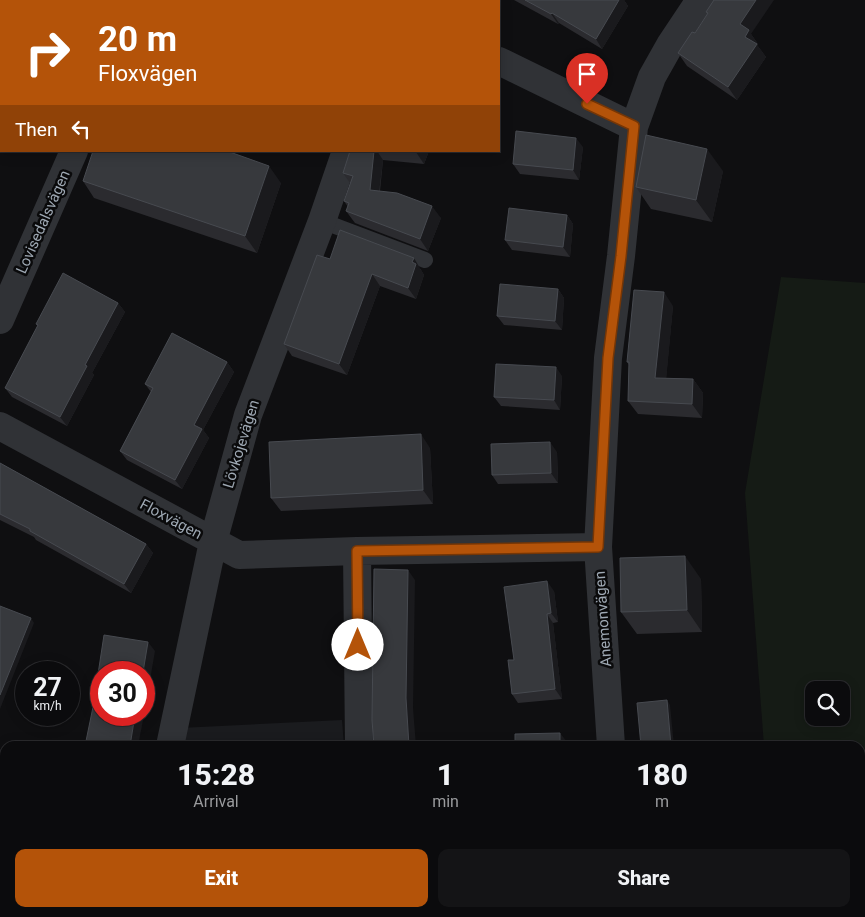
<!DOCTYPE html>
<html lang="en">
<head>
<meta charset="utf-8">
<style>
	:root { --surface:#0b0b0d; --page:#141416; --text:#f1f3f6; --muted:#9a9b9d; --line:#2b2b2e; --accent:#b45309 }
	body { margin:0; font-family:Roboto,sans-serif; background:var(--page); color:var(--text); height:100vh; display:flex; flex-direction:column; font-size:19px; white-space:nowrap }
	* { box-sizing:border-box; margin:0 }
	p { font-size:16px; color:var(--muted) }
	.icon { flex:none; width:28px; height:28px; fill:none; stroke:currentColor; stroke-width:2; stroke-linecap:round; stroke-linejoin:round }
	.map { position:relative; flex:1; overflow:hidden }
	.drawer { position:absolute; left:0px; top:741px; width:865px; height:176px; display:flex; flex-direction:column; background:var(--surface); border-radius:15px 15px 0 0; box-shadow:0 2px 12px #0003,0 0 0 1px var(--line) }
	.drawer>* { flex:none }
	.banner { position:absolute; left:0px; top:0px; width:500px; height:152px; box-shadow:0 2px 12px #0003,0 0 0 1px var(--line); background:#b45309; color:#fff; overflow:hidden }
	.buttons { position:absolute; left:805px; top:681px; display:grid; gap:10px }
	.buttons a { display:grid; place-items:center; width:45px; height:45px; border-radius:10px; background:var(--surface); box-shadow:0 2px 12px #0003,0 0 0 1px var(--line); font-size:25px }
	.speed { position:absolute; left:15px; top:661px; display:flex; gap:10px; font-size:25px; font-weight:700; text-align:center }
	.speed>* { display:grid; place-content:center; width:65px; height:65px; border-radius:50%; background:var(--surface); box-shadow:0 2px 12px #0003,0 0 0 1px var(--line); line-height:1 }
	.speed small { font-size:12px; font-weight:400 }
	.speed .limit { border:8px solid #d22; background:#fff; color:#111 }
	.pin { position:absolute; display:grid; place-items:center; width:42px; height:42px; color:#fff; margin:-51px -21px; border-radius:50% 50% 50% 0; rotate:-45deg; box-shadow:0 0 5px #0007 }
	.pin .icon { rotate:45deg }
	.me { position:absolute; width:55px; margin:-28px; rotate:0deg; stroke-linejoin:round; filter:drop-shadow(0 0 4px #0008) }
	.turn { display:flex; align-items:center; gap:18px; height:105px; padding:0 15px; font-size:22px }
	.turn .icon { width:65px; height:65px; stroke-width:2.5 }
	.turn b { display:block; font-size:35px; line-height:42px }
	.then { display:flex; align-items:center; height:48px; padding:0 15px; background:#0003; gap:10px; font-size:19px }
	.eta { display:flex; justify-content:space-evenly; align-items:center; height:85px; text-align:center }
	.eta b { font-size:30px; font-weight:800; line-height:35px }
	.primary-button { display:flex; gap:10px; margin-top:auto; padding:10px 15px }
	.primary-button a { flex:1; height:58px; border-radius:10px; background:var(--accent); color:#fff; font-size:20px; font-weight:800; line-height:58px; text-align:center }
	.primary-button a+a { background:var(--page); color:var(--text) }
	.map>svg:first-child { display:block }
</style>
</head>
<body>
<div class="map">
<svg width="865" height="917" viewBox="0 0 865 917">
	<rect width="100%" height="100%" fill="#0f0f11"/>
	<path fill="#1a1b1e" d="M342 720 344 746H176L180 728Z"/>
	<path fill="#151b15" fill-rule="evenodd" d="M781 277 865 283V917H777L776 913 860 912V746H764L745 493ZM814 690H841V718H814Z"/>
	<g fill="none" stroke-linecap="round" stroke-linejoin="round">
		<path stroke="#303236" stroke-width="16" d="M228 0 229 1
			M356 1 357 0
			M322 221 425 260"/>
		<path stroke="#303236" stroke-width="28" d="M373 0 376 1
			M129 1V0
			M399 1V0
			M499 61 634 127
			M0 320 74 151
			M0 426 239 555 357 551 598 547
			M357 551 359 746
			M170 746 213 542 248 415 322 221 346 151
			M611 746 598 547 608 358 621 256 634 127 652 77 670 45 700 0
			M367 912 368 917
			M621 912V917
			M140 917V912"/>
	</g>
	<path fill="#2b2b2f" d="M514 0H624L628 6 602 49 559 23 558 24Z
		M706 12 751 34 758 44 757 45 766 57 737 100 687 66 678 53 695 33 708 13Z
		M583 147 579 180 520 174 513 164Z
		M350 151H429L424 164 383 160 380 191 441 218 428 251 355 223 346 211 348 207 344 201 350 183 343 173Z
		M723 171 712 222 651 209 636 187Z
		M83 181 281 183 257 253 94 198Z
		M567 215 573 224 570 257 512 250 505 240Z
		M330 259 421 269V270L424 275 416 299 380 286 347 375 292 356 284 344Z
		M558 289 564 298 562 330 504 325 497 316Z
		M118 303 125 312 92 373 94 375 67 426 12 397 5 388 38 326 36 324Z
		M673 306 666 378 693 379 703 393 702 418 638 414 628 401 629 365 627 362Z
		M227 362 234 372 203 430 209 438 182 489 127 460 120 451 151 392 145 384Z
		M562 376 560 410 501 406 494 397Z
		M430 448 433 504 281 511 271 498Z
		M557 452 558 483 498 484 492 475Z
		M0 463 146 544 153 553 131 593 36 540 34 537 0 520Z
		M701 579 702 632 637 634 621 612Z
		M554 591 558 622 553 623 562 699 518 703 512 694 514 660Z"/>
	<path fill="#1a1a1d" d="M53 0H65V1H52Z
		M619 0H624L628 6 602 49 596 39Z
		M756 0H774L751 34 758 44 757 45 766 57 737 100 728 87 745 37 740 24Z
		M552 13 559 23 558 24 551 14Z
		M576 138 583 147 579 180 573 170Z
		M707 149 723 171 712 222 696 200Z
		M374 151H377L383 160 378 201 370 190Z
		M416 151H429L424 164 416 152Z
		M269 166 281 183 257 253 245 236Z
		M432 206 441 218 428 251 420 239Z
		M567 215 573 224 570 257 563 247Z
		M414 258 424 275 416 299 408 288 412 262Z
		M372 274 380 286 347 375 339 364Z
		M558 289 564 298 562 330 555 321Z
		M664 292 673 306 665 392 655 378Z
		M118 303 125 312 92 373 94 375 67 426 60 417 85 365Z
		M227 362 234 372 203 430 209 438 182 489 175 480 194 425Z
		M556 367 562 376 560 410 554 400Z
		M693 379 703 393 702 418 692 404Z
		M421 434 430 448 433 504 423 490Z
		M550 442 557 452 558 483 551 473Z
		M146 544 153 553 131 593 124 584Z
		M685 556 701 579 702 632 687 610Z
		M408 570 415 580 413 708 416 746H409L406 698Z
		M547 581 554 591 558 622 551 613Z
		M547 614 553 623 562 699 555 689Z
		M31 618 34 623 0 709V695Z
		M148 642 155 651 144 715V672H143Z
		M667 700 670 705 674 746H671Z
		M135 715H144L138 746H130Z
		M560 733 567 742V746H560Z
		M99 912H105V917H100Z
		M331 912H342V917H331Z
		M456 912H462L461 917Z
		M572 912H578V917H572Z"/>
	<path fill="#37393d" stroke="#474a50" d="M0 0H53L52 1H1V140L0 139Z
		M525 0H619L596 39 552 13 551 14Z
		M714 0H756L740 24 749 30 745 37 757 44 728 87 678 53 692 32 695 33 708 13 706 12Z
		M516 131 576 138 573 170 513 164Z
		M646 135 707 149 696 200 636 187Z
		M93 151H227L269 166 245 236 83 181Z
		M350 151H374L370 190 397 193 432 206 420 239 346 211 349 203 344 201 353 176 343 173Z
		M509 208 567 215 563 247 505 240Z
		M340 230 414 258 412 262 416 264 408 288 372 274 339 364 284 344 317 255 330 259Z
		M63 273 118 303 85 365 87 366 60 417 5 388 38 325 36 324Z
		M500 284 558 289 555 321 497 316Z
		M634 290 664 292 655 378 693 379 692 404 628 401 629 362H627Z
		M172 333 227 362 194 425 202 429 175 480 120 451 153 388 145 384Z
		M496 364 556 367 554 400 494 397Z
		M421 434 423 490 271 498 269 442Z
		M550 442 551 473 492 475 491 444Z
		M0 463 146 544 124 584 30 531V529L0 514Z
		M685 556 687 610 621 612 620 558Z
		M374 569 408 570 406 698 409 746H374L372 720Z
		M547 581 551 613 547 614 555 689 512 694 508 660H514L504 587Z
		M0 606 31 618 0 695Z
		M104 635 148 642 143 672H101V715H135L130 746H85L93 707Z
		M667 700 671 746H641L637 703Z
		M560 733V746H515V734Z
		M65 912H99L100 917H65Z
		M166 912H331V917H166Z
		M382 912H456L461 916 476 914V917H382Z
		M527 912H572V917H527Z"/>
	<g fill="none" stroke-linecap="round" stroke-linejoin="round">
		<defs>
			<path id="route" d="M358 645 357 551 598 547 608 358 621 256 634 126 587 104"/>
		</defs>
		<use href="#route" stroke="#753606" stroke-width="12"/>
		<use href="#route" stroke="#b45309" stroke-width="9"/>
	</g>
	<g text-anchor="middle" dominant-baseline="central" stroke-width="5" stroke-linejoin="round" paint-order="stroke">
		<g font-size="15" fill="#9ea8b3" stroke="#0a0a0b">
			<text transform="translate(43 222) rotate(-66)">Lovisedalsvägen</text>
			<text transform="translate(241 444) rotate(-73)">Lövkojevägen</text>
			<text transform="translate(171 519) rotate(28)">Floxvägen</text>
			<text transform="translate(603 619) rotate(-94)">Anemonvägen</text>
		</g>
	</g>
</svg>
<div class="buttons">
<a><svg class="icon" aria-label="search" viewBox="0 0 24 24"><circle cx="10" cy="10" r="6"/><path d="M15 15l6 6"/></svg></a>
</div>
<div class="speed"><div>27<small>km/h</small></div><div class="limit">30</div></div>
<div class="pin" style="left:587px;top:104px;background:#d93025"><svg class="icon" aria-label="arrive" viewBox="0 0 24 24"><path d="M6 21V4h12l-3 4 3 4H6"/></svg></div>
<svg class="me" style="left:358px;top:645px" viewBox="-20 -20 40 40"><circle r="19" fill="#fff"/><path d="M0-13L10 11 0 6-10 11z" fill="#b45309"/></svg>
<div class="banner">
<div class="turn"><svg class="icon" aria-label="right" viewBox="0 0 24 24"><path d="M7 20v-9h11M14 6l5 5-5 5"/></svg><div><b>20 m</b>Floxvägen</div></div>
<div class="then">Then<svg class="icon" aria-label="left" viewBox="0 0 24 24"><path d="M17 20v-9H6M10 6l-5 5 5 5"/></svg></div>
</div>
<section class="drawer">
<div class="eta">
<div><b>15:28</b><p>Arrival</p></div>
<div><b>1</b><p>min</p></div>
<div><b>180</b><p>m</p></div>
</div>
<div class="primary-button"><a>Exit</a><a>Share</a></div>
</section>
</div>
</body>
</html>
